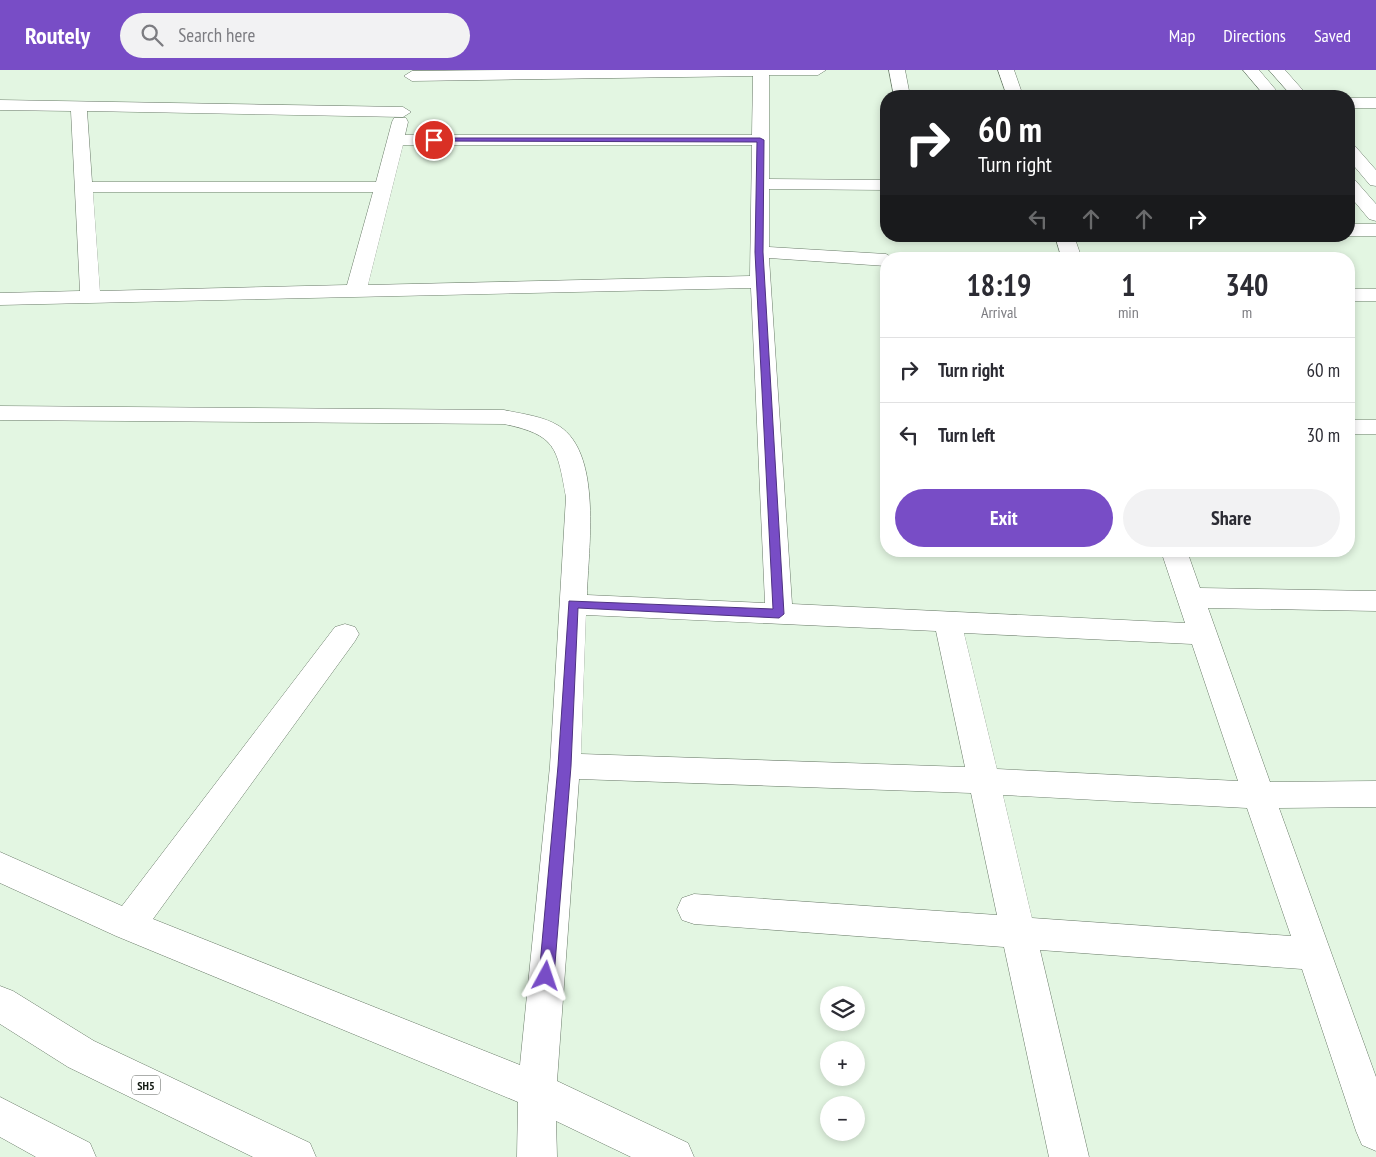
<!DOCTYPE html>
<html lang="en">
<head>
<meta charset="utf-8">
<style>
	:root { --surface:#fff; --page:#f2f2f3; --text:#2b2b33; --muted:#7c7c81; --line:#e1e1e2; --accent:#784dc6 }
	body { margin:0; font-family:"PT Sans Narrow",sans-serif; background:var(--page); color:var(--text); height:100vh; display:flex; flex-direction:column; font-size:19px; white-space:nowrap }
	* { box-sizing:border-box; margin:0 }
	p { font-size:16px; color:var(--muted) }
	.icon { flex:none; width:28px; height:28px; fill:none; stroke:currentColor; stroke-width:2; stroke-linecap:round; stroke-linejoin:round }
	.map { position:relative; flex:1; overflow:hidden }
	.drawer { position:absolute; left:880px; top:182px; width:475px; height:305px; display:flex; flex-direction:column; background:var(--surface); border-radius:20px; box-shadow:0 2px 8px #0003 }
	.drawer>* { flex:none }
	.top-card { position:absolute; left:880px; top:20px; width:475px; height:152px; border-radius:20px; box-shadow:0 2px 8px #0003; background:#202124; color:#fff; overflow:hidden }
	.fabs { position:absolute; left:820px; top:916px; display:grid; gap:10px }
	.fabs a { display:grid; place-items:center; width:45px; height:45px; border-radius:50%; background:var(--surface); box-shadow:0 2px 8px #0003; font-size:25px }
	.pin { position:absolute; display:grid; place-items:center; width:42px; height:42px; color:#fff; margin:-21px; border:2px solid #fff; border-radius:50%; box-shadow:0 1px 5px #0007 }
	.me { position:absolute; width:55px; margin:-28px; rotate:5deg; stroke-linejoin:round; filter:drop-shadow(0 0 4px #0008) }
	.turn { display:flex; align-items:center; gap:18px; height:105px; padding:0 15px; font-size:22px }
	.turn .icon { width:65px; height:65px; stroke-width:2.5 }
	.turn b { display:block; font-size:35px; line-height:42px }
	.lanes { display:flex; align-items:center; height:48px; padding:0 15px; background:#0003; justify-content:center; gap:25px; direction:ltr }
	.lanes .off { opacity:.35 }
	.eta { display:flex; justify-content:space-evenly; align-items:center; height:85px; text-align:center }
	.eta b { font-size:30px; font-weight:800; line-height:35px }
	.cta { display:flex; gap:10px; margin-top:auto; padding:10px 15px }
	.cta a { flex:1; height:58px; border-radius:30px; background:var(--accent); color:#fff; font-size:20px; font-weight:800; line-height:58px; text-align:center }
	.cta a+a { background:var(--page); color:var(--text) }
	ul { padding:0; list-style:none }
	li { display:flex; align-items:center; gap:15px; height:65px; padding:0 15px; border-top:1px solid var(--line) }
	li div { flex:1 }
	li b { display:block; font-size:19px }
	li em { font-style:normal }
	header { display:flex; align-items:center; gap:30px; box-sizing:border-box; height:70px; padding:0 25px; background:var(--accent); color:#fff }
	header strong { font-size:24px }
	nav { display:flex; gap:28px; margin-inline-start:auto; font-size:18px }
	.search { width:350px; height:45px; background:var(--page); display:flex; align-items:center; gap:12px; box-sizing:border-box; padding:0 18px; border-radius:28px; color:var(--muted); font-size:19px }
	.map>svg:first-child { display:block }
</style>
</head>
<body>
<header>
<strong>Routely</strong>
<div class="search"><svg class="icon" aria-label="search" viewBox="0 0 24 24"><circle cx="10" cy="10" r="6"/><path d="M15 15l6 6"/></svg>Search here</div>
<nav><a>Map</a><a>Directions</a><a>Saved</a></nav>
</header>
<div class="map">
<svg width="1376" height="1087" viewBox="0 0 1376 1087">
	<rect width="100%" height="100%" fill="#e3f6e2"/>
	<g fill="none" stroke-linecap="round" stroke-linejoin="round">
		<defs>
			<path id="minor" d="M504 0H826L818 5H769V109L886 110V120L769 119V177L886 184 895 189H886V196L769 188 792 534 1185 553 1161 481H1187L1200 518 1376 521V541L1208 538 1270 712 1376 711V737L1279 738 1376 1007V1081L1362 1075 1356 1061 1302 899 1040 880 1089 1087H1049L1004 877 694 854 682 850 677 839 682 828 694 824 997 845 971 723 579 709 557 1011 688 1073 694 1087H631L556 1051 557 1087H517L518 1032 116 866 0 813V782L122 836 335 557 345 554 355 557 359 564 355 571 153 849 520 995 550 696 566 427C557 377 556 365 504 354L0 350V336L504 340C522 344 543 346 559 356 603 384 588 480 587 525L765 533 751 218 0 235V223L80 221 71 41 0 40V30L403 37 411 42 403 47 87 41 92 112H376L392 52 394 48H406L408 52 405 65H752L753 6 412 11 404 6 412 1ZM403 75H752L750 206 368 215ZM93 122H373L347 215 100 221ZM586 545 936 561 965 697 581 684ZM964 563 1192 574 1238 711 997 699ZM1003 725 1247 738 1291 866 1032 848Z
				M889 0H905L910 26H894Z
				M998 0H1014L1023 26H1007Z
				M1243 0H1259L1281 26H1265Z
				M1269 0H1285L1308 26H1292Z
				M1349 28H1376V38H1349Z
				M1349 75 1355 76 1376 100V116L1370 115 1349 90Z
				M1349 109 1355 110 1376 134V151L1369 149 1349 125Z
				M1349 154H1376V166H1349Z
				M1055 166H1074L1082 189H1062Z
				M1349 219H1376V231H1349Z
				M1349 350H1376V364H1349Z"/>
			<path id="major" d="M0 916 13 921 94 971 310 1073 316 1087H253L68 997 0 954Z
				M0 1027 90 1073 96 1087H36L0 1067Z"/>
		</defs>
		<use href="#minor" stroke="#6a7b69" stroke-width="1"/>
		<use href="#major" stroke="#6a7b69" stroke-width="1"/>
		<use href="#minor" fill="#fff" fill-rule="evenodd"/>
		<use href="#major" fill="#fff" fill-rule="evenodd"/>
	</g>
	<path fill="#784dc6" stroke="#4e3281" d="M434 68H760L764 70 763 182 784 544 779 548 578 538 571 696 554 906 552 911 546 913 541 911 539 906 558 696 569 531 773 539 755 182 757 72 432 71Z"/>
	<g text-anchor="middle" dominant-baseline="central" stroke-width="5" stroke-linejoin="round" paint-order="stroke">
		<rect fill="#fff" stroke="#585d58" stroke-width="1" x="132" y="1005.5" width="28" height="19" rx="4"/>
		<g font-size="12" font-weight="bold" fill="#111811">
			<text x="146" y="1015">SH5</text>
		</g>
	</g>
</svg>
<div class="fabs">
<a><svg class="icon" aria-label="layers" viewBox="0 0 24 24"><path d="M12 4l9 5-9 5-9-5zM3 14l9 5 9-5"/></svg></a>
<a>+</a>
<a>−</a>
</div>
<div class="pin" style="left:434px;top:70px;background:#d93025"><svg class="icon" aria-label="arrive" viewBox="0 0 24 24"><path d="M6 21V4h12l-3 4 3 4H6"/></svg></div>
<svg class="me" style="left:546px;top:906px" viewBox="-20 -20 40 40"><path d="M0-17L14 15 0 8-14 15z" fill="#784dc6" stroke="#fff" stroke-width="4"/></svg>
<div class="top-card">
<div class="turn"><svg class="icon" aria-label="right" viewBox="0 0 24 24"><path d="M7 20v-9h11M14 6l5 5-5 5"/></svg><div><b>60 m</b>Turn right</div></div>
<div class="lanes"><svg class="icon off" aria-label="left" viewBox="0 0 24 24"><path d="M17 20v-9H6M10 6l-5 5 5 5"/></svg><svg class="icon off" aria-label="ahead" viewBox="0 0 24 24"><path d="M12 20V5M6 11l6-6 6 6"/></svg><svg class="icon off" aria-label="ahead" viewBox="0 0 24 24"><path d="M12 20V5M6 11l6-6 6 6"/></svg><svg class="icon" aria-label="right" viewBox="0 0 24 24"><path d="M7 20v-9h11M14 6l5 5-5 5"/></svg></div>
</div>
<section class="drawer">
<div class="eta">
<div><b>18:19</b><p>Arrival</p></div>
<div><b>1</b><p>min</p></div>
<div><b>340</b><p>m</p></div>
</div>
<ul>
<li><svg class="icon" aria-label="right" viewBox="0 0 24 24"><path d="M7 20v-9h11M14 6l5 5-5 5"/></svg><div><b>Turn right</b></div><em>60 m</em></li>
<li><svg class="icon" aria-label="left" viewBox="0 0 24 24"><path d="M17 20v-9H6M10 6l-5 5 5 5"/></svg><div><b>Turn left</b></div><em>30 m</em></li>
</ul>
<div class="cta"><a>Exit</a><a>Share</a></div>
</section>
</div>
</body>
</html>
